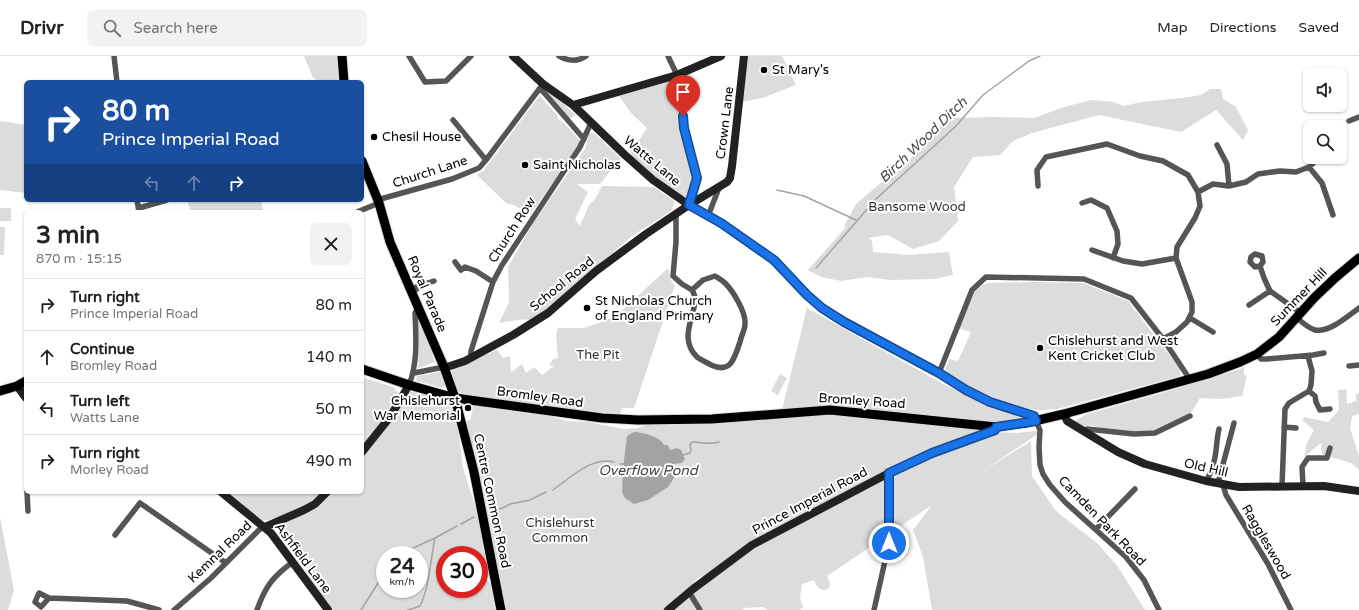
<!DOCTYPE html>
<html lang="en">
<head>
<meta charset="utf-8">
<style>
	:root { --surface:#fff; --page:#f2f2f2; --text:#222; --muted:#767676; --line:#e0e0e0 }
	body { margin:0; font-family:"Varela Round",sans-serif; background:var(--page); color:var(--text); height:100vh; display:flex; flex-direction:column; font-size:15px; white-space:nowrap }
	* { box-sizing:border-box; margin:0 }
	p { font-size:13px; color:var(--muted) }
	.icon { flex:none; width:22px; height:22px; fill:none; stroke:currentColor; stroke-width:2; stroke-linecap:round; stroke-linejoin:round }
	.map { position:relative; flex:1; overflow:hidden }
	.panel { position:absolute; left:24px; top:154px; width:340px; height:284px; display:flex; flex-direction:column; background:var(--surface); border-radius:6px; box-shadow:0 1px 3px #0004 }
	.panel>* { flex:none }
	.banner { position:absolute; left:24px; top:24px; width:340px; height:122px; border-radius:6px; box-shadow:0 1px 3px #0004; background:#1a4fa0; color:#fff; overflow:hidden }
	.buttons { position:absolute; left:1303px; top:12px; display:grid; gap:8px }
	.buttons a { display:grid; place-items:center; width:44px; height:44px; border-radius:6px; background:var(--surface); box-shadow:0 1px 3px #0004; font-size:20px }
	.speed { position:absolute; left:376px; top:490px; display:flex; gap:8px; font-size:20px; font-weight:700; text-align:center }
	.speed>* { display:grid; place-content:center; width:52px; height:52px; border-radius:50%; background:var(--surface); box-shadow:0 1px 3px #0004; line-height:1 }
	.speed small { font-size:10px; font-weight:400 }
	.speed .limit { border:6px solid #d22; background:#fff; color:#111 }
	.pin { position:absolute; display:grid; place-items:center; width:34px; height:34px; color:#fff; margin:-41px -17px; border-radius:50% 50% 50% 0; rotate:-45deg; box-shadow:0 0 4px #0007 }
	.pin .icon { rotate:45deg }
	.me { position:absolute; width:44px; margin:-22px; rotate:0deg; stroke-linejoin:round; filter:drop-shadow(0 0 3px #0008) }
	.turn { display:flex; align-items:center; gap:14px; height:84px; padding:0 12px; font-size:18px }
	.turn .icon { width:52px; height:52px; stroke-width:2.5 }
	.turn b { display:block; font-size:28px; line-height:34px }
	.lanes { display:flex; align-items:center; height:38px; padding:0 12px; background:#0003; justify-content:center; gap:20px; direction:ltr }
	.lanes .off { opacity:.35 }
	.round { display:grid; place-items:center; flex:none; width:42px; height:42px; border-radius:6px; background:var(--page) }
	.summary { display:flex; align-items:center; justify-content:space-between; height:68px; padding:0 12px }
	h1 { font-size:24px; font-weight:700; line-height:30px }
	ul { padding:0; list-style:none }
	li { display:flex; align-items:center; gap:12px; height:52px; padding:0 12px; border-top:1px solid var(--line) }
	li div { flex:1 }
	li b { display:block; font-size:15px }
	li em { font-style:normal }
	header { display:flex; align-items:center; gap:24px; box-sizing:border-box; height:56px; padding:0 20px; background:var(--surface); border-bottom:1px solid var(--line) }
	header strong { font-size:19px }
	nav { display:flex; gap:22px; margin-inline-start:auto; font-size:14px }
	.search { width:280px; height:36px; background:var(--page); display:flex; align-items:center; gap:10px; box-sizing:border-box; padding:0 14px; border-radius:6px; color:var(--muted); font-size:15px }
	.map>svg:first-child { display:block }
</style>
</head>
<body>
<header>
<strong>Drivr</strong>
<div class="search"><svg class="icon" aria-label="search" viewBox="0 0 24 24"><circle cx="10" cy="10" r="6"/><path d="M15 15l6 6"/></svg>Search here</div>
<nav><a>Map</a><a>Directions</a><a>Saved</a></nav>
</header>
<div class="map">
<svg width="1359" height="554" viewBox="0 0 1359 554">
	<rect width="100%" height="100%" fill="#fff"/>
	<path fill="#dcdcdc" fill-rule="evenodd" d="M304 0H339L342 26H317L314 21 313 22Z
		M747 0H782L796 29 765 41 742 46Z
		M675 23 693 119 688 143 652 119 629 99 647 72 631 57 619 40Z
		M1210 33H1221L1223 43 1236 51 1248 74 1243 84 1216 54 1181 76 1099 59 1032 77 1013 85 1000 99 973 101 954 131 958 165 939 185 913 193 888 179 868 182 872 184 873 196 908 199 949 196 953 219 934 223 891 224 867 221 841 225 821 221 808 214 846 171 844 170 856 148 883 125 906 110 920 89 949 62 995 61 1034 62 1064 51 1091 44 1114 46 1123 50 1142 46 1182 42 1201 39Z
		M548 37 563 47 576 59 569 63Z
		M540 40 557 59 558 63 564 67 580 85 578 91 530 159 516 150 506 147 477 119 484 114 537 43Z
		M0 65 26 69V137L0 134Z
		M593 76 621 102 600 128H577L588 136 575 163 580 170 589 149 595 143 602 130 654 131 675 146 671 155 632 180 545 255 529 264C522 262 507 266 499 267L509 246 508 211 532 169 585 93 589 78Z
		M187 144H261L263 156H191Z
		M0 152H11V165H0Z
		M0 171H5L4 199H0Z
		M668 212 672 227 675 229 634 352H622L620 358H597L477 342C472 340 465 339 460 337 454 333 450 318 453 312L497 294 503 302 510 300 511 316 522 308 526 317 534 311 542 319 554 310 549 309 553 303 558 302 556 279 558 272H584L605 265 617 259Z
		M1035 226 1083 227 1128 245 1181 314 1180 320 1057 353C1050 353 1042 355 1036 354 1003 349 973 332 944 317L949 303 958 305 971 276 958 272C965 256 970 231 988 227Z
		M807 252 945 329 988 348 1025 361 1022 363 981 373 982 375 1015 377 1044 374 978 418 1031 385 1032 420 1056 455 1097 487 1118 511 1145 554H932L923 501 913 474 932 449 827 520 830 527 829 532 825 534C818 533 817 531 814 524L802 528 800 542 803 551 800 554H768L763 551 744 552 743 554H502L471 400 466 365 470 364 472 357V349L515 355 530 358H543L567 365 589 366 623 373 638 372 646 369 662 366 675 369 687 366 725 368 737 365 780 362ZM702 520 703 524 694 536 692 544 689 542 686 535 697 523Z
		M417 262 427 284 435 306 418 312 419 288Z
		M1244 311V319L1247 320 1242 340 1221 343 1200 342 1191 357 1174 368 1155 376 1135 377 1103 373 1091 369C1083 372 1080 370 1073 366L1087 358 1176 333 1181 330 1232 316Z
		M440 316 445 329 444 332 416 325 417 320Z
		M780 318 787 322 778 339 771 335Z
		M362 321 393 331 399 337 381 367C388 359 404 336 414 335L449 345 452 348 451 352 458 371 463 412 483 474 489 519 487 523 491 529 495 554H333L305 517 314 502 303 503 292 497 285 485 283 472 276 462 268 464H261L226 436H362ZM385 499H419V533H385ZM445 499H479V533H445Z
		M1346 333 1347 348 1356 345V338L1359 337V358L1352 360 1350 372 1359 400V414L1351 407 1322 398 1321 387 1304 401 1307 387 1314 374 1302 364 1304 361 1328 366 1339 354 1338 334Z
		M0 461 14 534 8 554H0Z"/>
	<path fill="#a3a3a3" d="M634 376C642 376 661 381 664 389H668L670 394 677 392 681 394 685 403 682 407 674 408V422L668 431 648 444 634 448 625 442 622 436 623 412 627 380Z"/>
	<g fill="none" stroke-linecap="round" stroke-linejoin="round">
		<path stroke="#a3a3a3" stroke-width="1.5" d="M777 134 804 140 856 164
			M816 212 876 143 955 71 983 39 1029 5 1040 0
			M683 399 690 397 691 394 690 389 692 386C702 386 708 389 719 386
			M620 408H624
			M553 434C570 422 592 400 614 406
			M493 454 503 452 510 448 530 444 546 436
			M461 468 474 461
			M404 499 411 493 435 482
			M361 554 385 516
			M408 554 420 550C430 529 430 505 435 482L457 470"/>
		<defs>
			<path id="primary" d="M342 0 344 26
				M362 105 379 147 390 186 444 311 455 342 474 416 501 554
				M362 313 409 329 455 342 602 362 638 364 712 363 830 354 996 371 1026 367 1064 358 1208 318 1240 306 1257 298 1279 281 1314 242 1335 222 1359 202
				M0 335 17 330 26 325"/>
		</defs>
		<use href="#primary" stroke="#dbdbdb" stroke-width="11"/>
		<path stroke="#555" stroke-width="5.5" d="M114 0 117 26
			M409 0 425 26 446 25 471 0
			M559 0C567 5 578 6 586 0
			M668 0 677 19 684 72 697 122 689 149
			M540 32 584 83
			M453 64 486 104
			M1349 65 1359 61
			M1340 85 1341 84
			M1217 89 1227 108 1229 130
			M1309 111 1322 127 1333 159
			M1038 130 1037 114 1046 101 1107 88 1140 100 1163 105 1188 119 1198 136 1200 150 1195 162 1177 191 1176 202 1192 246V256L1187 266 1176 276 1163 283
			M1198 136 1213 128 1229 130 1246 126 1258 118 1280 115 1296 116 1309 111 1320 101
			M137 144 139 156
			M377 144 452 123 479 112 486 104 543 28
			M1082 147 1091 144 1107 152 1117 175 1118 188 1113 202
			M139 152 167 144
			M357 156 379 147
			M676 157V186L673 220 682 228 692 234 703 224 715 220C718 222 722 224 725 227 733 235 746 256 745 268 745 274 741 280 740 286 734 303 731 318 711 309 706 306 701 304 697 301 674 278 704 251 692 234
			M708 160 719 132
			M1092 194 1123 205 1142 208 1176 202
			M1255 198 1262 200 1263 206 1260 210 1255 211 1250 206 1251 201Z
			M455 206 461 214 465 211 476 215 493 226
			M1270 235 1301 257
			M411 236 417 233 416 231 434 225
			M1249 249 1270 235 1264 222 1260 210
			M1190 262 1213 276
			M1297 262C1302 266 1308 272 1315 274 1329 277 1348 260 1359 252
			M1257 298 1261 303H1267L1313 299 1324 297
			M471 301V295L493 226 502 209 580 91 591 67
			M1349 310 1359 309
			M414 317 444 311
			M939 317 972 234 986 221 1084 223 1131 242 1163 283 1189 322
			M409 329C418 306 416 282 415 257L418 252
			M1309 335 1315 340 1316 346 1320 354 1330 353
			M1036 365 1040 374 1039 391 1040 409 1043 418 1050 429 1065 446 1126 501 1144 524 1159 554
			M1284 371 1296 372
			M1084 376 1087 373 1134 378 1155 377 1190 360
			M1206 425C1209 420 1212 415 1213 409 1217 398 1216 385 1219 373
			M1218 427 1234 367
			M1223 429 1226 439 1268 508 1291 554
			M1303 429 1302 411 1308 402H1327L1330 392
			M1282 430 1285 353 1289 347 1309 335 1311 329 1312 315 1308 300
			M27 436 28 455
			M1096 473 1135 433
			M115 479 140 447 226 507
			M689 536 700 554
			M39 537 49 542 41 551 35 546Z
			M49 542 127 545 159 554
			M174 554 211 522 260 473 265 471
			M257 554C265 531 273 520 293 506
			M874 554 889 487V417"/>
		<path stroke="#222" stroke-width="8" d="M513 0 543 28 573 49 626 100 653 124 689 149 721 167 773 204 807 239 822 252 844 265 939 317 966 334 991 346 1028 358 1034 360 1036 365
			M573 49 677 19 721 0
			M444 312 465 305 513 279 548 257 596 215 646 178 689 149 727 126 730 122 732 110 744 0
			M17 330 26 342
			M1064 358 1067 365 1118 396 1145 408 1206 425 1239 431 1324 430 1359 435
			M362 396 390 361 409 329
			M221 436 271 477 328 554
			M265 471 304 454 315 448 327 436
			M668 554 693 533 752 489 889 417 932 397 995 374 996 371"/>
		<use href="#primary" stroke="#000" stroke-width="9"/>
	</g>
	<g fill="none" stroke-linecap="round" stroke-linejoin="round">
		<defs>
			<path id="route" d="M683 60 684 72 697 122 689 149 721 167 774 204 807 239 822 252 844 266 939 317 966 334 990 346 1034 360 1036 365 996 371 995 374 932 397 889 417V487"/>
		</defs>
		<use href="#route" stroke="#114b97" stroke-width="10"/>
		<use href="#route" stroke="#1a73e8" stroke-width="7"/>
	</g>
	<g fill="#000" stroke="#fff" stroke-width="1.5">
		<circle cx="764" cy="14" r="4"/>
		<circle cx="374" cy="81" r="4"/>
		<circle cx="525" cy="109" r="4"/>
		<circle cx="587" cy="252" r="4"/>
		<circle cx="1040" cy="292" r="4"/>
		<circle cx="468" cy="352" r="4"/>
	</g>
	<g text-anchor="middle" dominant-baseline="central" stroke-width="4" stroke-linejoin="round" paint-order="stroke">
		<g font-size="13" fill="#000" stroke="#fff" text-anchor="start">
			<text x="772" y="14">St Mary's</text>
			<text x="382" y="81">Chesil House</text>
			<text x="533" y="109">Saint Nicholas</text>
			<text x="595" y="245">St Nicholas Church<tspan x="595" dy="15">of England Primary</tspan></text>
			<text x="1048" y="285">Chislehurst and West<tspan x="1048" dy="15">Kent Cricket Club</tspan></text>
			<text x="460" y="345" text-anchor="end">Chislehurst<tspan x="460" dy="15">War Memorial</tspan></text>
		</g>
		<g font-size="13" fill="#000" stroke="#fff">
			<text transform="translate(725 67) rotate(-83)">Crown Lane</text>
			<text transform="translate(652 105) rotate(40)">Watts Lane</text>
			<text transform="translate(430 116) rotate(-18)">Church Lane</text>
			<text transform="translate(512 174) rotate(-57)">Church Row</text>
			<text transform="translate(562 228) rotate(-39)">School Road</text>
			<text transform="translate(427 238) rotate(67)">Royal Parade</text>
			<text transform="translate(1299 241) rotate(-46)">Summer Hill</text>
			<text transform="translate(540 341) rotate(8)">Bromley Road</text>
			<text transform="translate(862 345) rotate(4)">Bromley Road</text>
			<text transform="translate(1206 412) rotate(13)">Old Hill</text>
			<text transform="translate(492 445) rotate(78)">Centre Common Road</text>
			<text transform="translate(810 445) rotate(-28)">Prince Imperial Road</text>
			<text transform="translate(1102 465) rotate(46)">Camden Park Road</text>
			<text transform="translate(1266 486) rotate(60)">Raggleswood</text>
			<text transform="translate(220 496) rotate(-44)">Kemnal Road</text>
			<text transform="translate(303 502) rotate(53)">Ashfield Lane</text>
		</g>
		<g font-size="13" fill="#333" stroke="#fff">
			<text x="917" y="151">Bansome Wood</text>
			<text x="598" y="299">The Pit</text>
			<text x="560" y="467">Chislehurst<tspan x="560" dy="15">Common</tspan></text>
		</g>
		<g font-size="14" font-style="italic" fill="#444" stroke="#fff">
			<text transform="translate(923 84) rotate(-44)">Birch Wood Ditch</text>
			<text x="648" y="414">Overflow Pond</text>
		</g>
	</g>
</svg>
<div class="buttons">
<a><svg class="icon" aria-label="sound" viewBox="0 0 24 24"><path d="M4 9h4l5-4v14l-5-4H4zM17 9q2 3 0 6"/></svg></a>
<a><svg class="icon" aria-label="search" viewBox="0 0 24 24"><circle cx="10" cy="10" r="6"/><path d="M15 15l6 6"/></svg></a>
</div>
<div class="speed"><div>24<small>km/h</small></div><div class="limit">30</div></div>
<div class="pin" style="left:683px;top:60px;background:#d93025"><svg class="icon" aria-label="arrive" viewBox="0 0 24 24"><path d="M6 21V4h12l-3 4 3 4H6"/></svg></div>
<svg class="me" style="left:889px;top:487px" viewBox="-20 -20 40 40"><circle r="17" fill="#1a73e8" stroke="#fff" stroke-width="3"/><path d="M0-11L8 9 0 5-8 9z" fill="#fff"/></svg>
<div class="banner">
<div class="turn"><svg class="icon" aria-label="right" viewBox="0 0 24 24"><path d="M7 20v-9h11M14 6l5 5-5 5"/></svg><div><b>80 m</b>Prince Imperial Road</div></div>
<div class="lanes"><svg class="icon off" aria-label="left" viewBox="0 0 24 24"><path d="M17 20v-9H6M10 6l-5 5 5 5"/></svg><svg class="icon off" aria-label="ahead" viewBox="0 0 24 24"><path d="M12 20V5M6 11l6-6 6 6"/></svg><svg class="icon" aria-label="right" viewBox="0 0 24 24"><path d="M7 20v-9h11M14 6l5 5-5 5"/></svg></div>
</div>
<section class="panel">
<div class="summary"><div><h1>3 min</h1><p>870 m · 15:15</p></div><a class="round"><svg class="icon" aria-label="close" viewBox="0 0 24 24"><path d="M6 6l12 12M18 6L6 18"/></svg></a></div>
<ul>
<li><svg class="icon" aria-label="right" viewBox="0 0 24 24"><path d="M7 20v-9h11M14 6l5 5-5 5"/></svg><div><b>Turn right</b><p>Prince Imperial Road</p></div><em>80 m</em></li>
<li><svg class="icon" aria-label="ahead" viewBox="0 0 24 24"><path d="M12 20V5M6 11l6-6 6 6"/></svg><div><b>Continue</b><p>Bromley Road</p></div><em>140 m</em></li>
<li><svg class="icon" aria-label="left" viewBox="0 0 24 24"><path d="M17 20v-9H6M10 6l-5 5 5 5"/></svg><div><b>Turn left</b><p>Watts Lane</p></div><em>50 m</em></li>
<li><svg class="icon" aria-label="right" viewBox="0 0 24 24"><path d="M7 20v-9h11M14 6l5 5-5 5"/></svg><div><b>Turn right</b><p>Morley Road</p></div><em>490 m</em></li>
</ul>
</section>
</div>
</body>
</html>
